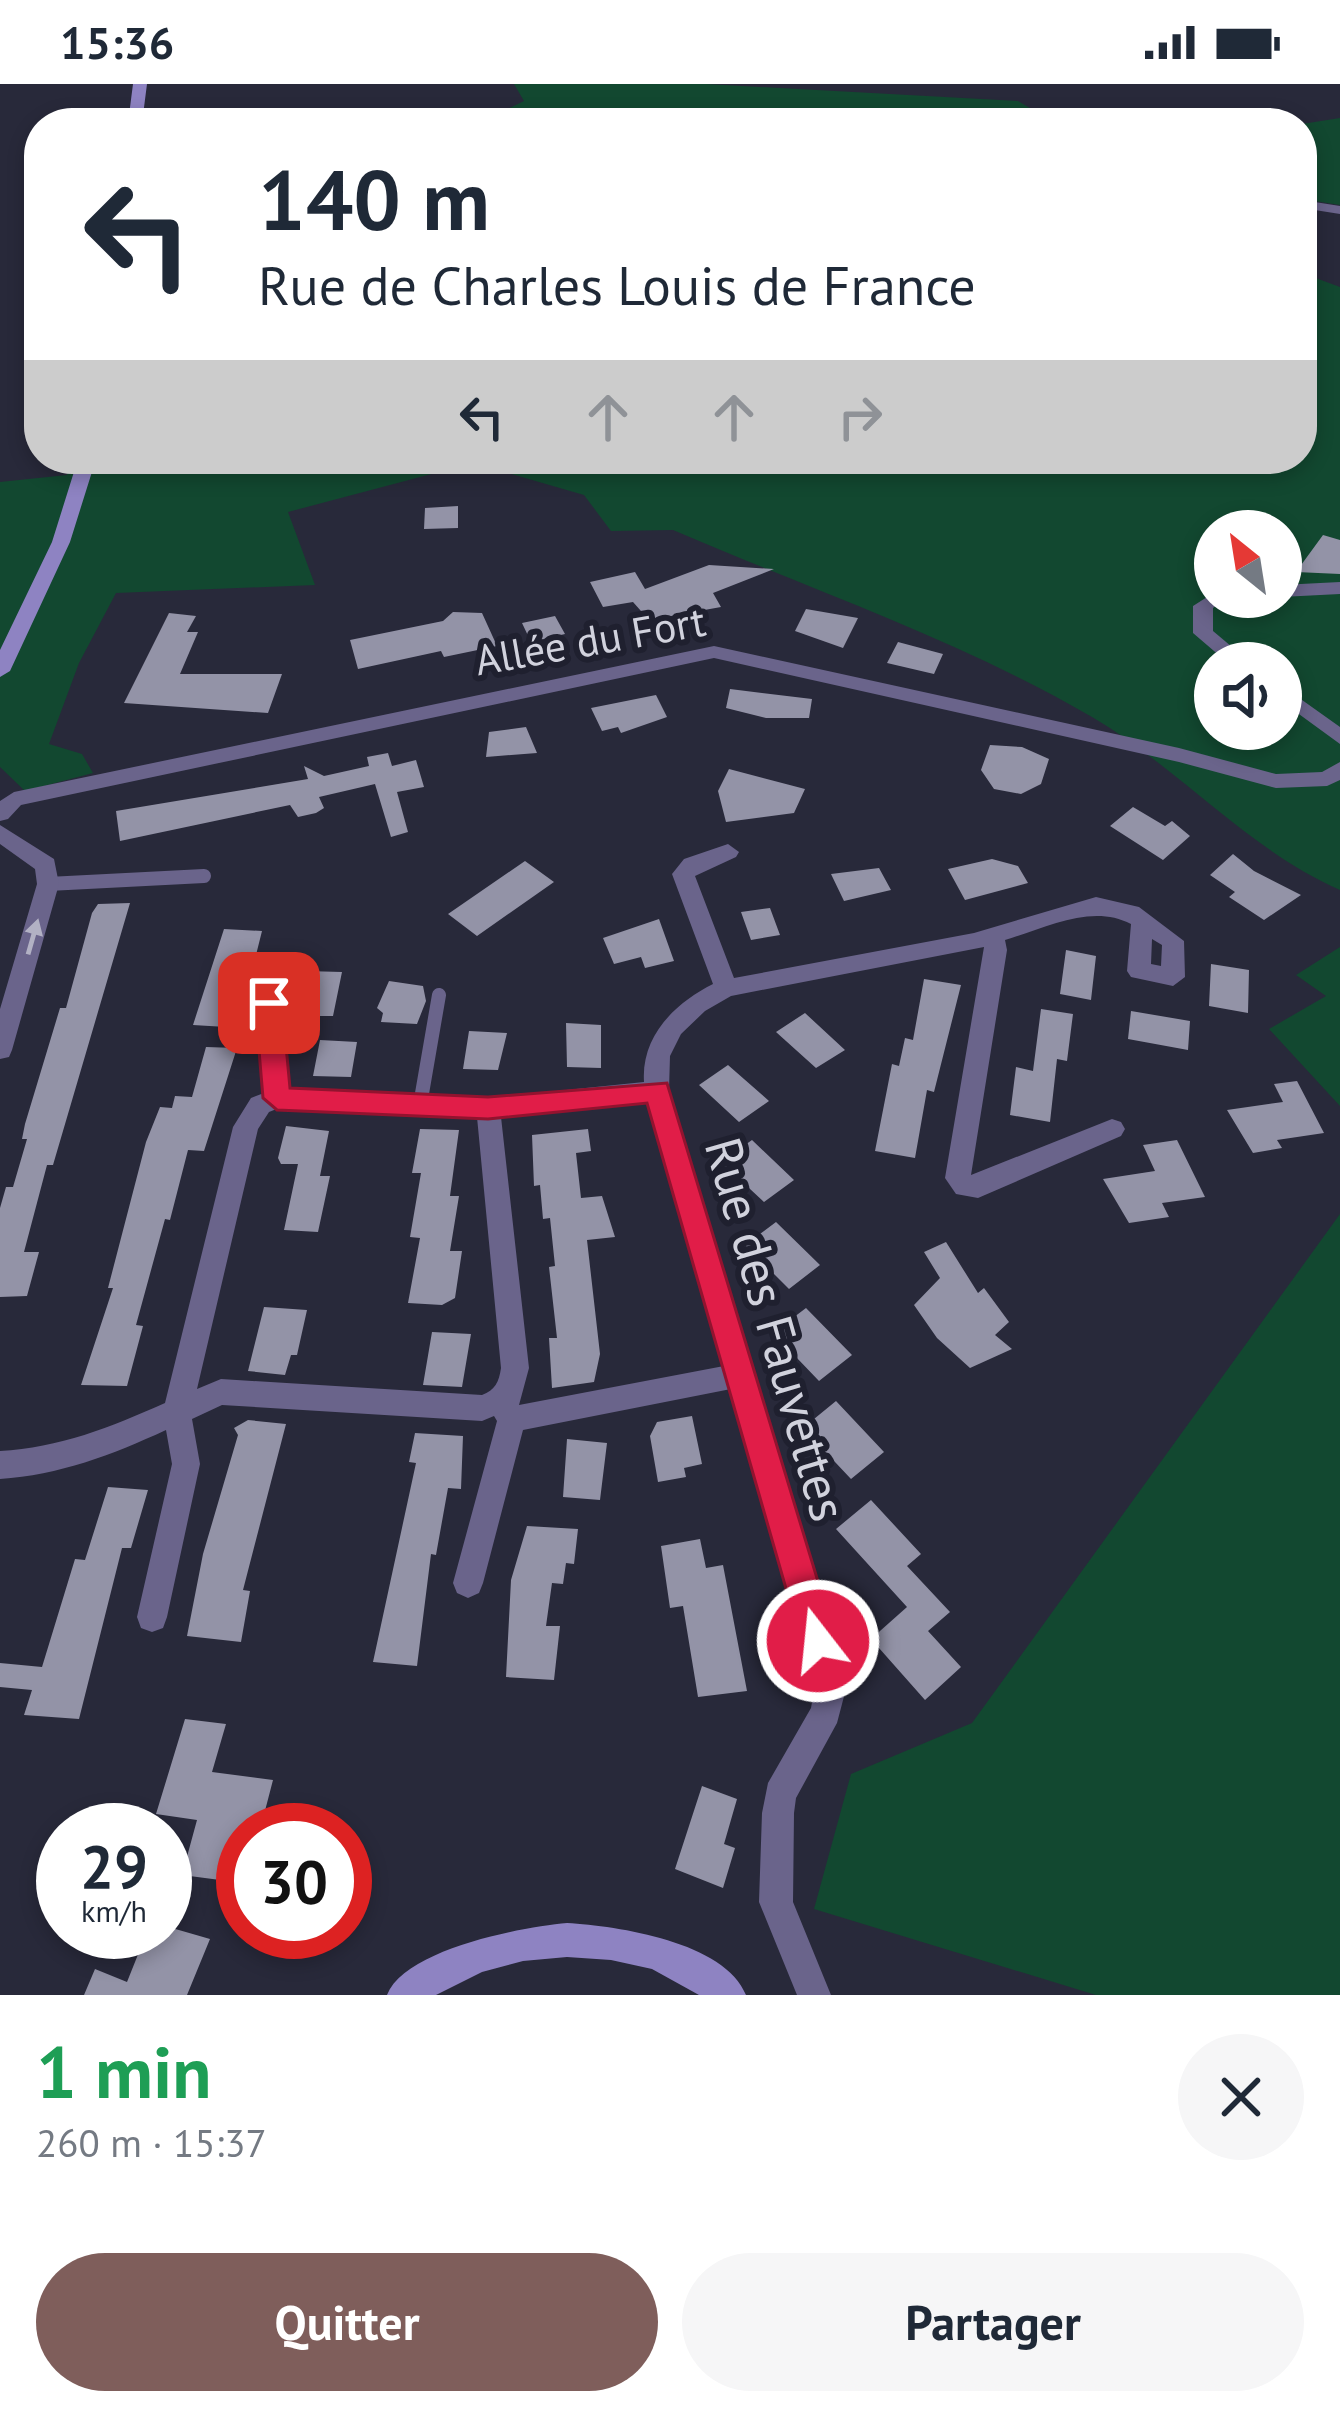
<!DOCTYPE html>
<html lang="fr">
<head>
<meta charset="utf-8">
<style>
	:root { --surface:#fff; --page:#f6f6f7; --text:#1f2937; --muted:#747a83; --accent:#7f5e5b }
	body { margin:0; font-family:"PT Sans",sans-serif; background:var(--page); color:var(--text); height:100vh; display:flex; flex-direction:column; font-size:45px; white-space:nowrap }
	* { box-sizing:border-box; margin:0 }
	p { font-size:39px; color:var(--muted) }
	.icon { flex:none; width:66px; height:66px; fill:none; stroke:currentColor; stroke-width:2; stroke-linecap:round; stroke-linejoin:round }
	.map { position:relative; height:1911px; overflow:hidden }
	.details { display:flex; flex-direction:column; background:var(--surface); flex:1 }
	.details>* { flex:none }
	.banner { position:absolute; left:24px; top:24px; width:1293px; height:366px; border-radius:48px; box-shadow:0 6px 18px #0003; background:#fff; color:var(--text); overflow:hidden }
	.needle { width:78px; rotate:330deg }
	.tools { position:absolute; left:1194px; top:426px; display:grid; gap:24px }
	.tools a { display:grid; place-items:center; width:108px; height:108px; border-radius:50%; background:var(--surface); box-shadow:0 6px 18px #0003; font-size:60px }
	.speed { position:absolute; left:36px; top:1719px; display:flex; gap:24px; font-size:60px; font-weight:700; text-align:center }
	.speed>* { display:grid; place-content:center; width:156px; height:156px; border-radius:50%; background:var(--surface); box-shadow:0 6px 18px #0003; line-height:1 }
	.speed small { font-size:30px; font-weight:400 }
	.speed .limit { border:18px solid #d22; background:#fff; color:#111 }
	.pin { position:absolute; display:grid; place-items:center; width:102px; height:102px; color:#fff; margin:-51px; border-radius:24px; box-shadow:0 6px 18px #0006 }
	.me { position:absolute; width:132px; margin:-66px; rotate:344deg; stroke-linejoin:round; filter:drop-shadow(0 0 9px #0008) }
	.turn { display:flex; align-items:center; gap:42px; height:252px; padding:0 36px; font-size:54px }
	.turn .icon { width:156px; height:156px; stroke-width:2.5 }
	.turn b { display:block; font-size:84px; line-height:102px }
	.lanes { display:flex; align-items:center; height:114px; padding:0 36px; background:#0003; justify-content:center; gap:60px; direction:ltr }
	.lanes .off { opacity:.35 }
	.round { display:grid; place-items:center; flex:none; width:126px; height:126px; border-radius:63px; background:var(--page) }
	.headline { display:flex; align-items:center; justify-content:space-between; height:204px; padding:0 36px }
	h1 { font-size:72px; font-weight:600; line-height:90px; color:#1e9e55 }
	.primary-button { display:flex; gap:24px; margin-top:auto; padding:24px 36px }
	.primary-button a { flex:1; height:138px; border-radius:72px; background:var(--accent); color:#fff; font-size:48px; font-weight:600; line-height:138px; text-align:center }
	.primary-button a+a { background:var(--page); color:var(--text) }
	.status { display:flex; justify-content:space-between; align-items:center; height:84px; padding:0 60px; background:var(--surface); direction:ltr }
	.status svg { height:33px; fill:currentColor }
	.map>svg:first-child { display:block }
</style>
</head>
<body>
<div class="status"><b>15:36</b><svg viewBox="0 0 49 12"><path d="M0 12V9h3v3zM5 12V6h3v6zM10 12V3h3v9zM15 12V0h3v12zM26 1h20v11H26zM47 4h2v5h-2z"/></svg></div>
<div class="map">
<svg width="1340" height="1911" viewBox="0 0 1340 1911">
	<rect width="100%" height="100%" fill="#28293a"/>
	<path fill="#124830" fill-rule="evenodd" d="M514 0H706L1018 17 1050 36 478 39 524 17Z
		M1340 34V121L1302 115V40Z
		M1302 189 1340 203V806C1247 765 1179 684 1092 633 962 557 812 506 673 446L611 447 584 411 473 379 288 428 315 501 116 509 79 579 49 660 82 670 93 689 25 707 0 683V398L67 391 71 375H107L108 381 126 375H1302ZM1215 447H1281V513H1215ZM1215 579H1281V645H1215Z
		M1340 863V1022L1269 945 1326 912 1296 891Z
		M1340 1130V1911H1096L814 1825 851 1690 972 1639Z"/>
	<path fill="#9393a7" d="M458 422V444L424 445 425 424Z
		M1323 451 1340 456V490L1296 488Z
		M709 481 774 485 713 509 721 523 649 536 633 518 603 523 590 498 635 488 645 505Z
		M806 525 858 534 843 564 795 547Z
		M453 528 482 529 497 562 444 573 441 567 358 585 350 556 443 537Z
		M169 529 196 532 187 548H198L180 590H282L268 629 124 619Z
		M555 532 565 550 531 558 522 539Z
		M898 558 943 570 934 590 887 579Z
		M730 605 812 615 809 634H766L726 624Z
		M656 611 667 633 621 649 618 643 602 647 591 624Z
		M526 643 537 669 486 673 489 648Z
		M990 661 1022 663 1049 675 1041 700 1021 710 994 705 981 686Z
		M388 669 392 682 416 676 424 703 397 708 408 748 391 753 375 700 319 713 324 724 316 729 298 733 290 721 120 757 116 727 308 695 304 682 324 692 369 682 367 673Z
		M729 685 805 705 794 729 726 738 718 707Z
		M1133 723 1165 742 1172 737 1190 752 1163 776 1110 742Z
		M1233 770 1254 787 1301 811 1264 836 1229 813 1235 808 1210 791Z
		M992 775 1018 782 1028 799 965 816 948 785Z
		M525 777 554 798 477 852 448 830Z
		M879 784 891 806 844 817 831 790Z
		M130 819 53 1081H47L24 1168H39L27 1212 0 1213V1124L6 1103H13L27 1055H22L25 1040 60 924H66L92 829 98 820Z
		M770 824 780 851 751 856 741 828Z
		M659 835 674 877 645 884 641 873 614 880 603 854Z
		M224 845 262 847 254 879H249L226 943 193 941Z
		M1066 866 1096 872 1091 916 1060 910Z
		M1211 880 1249 886 1248 929 1209 922Z
		M306 887 342 888 333 932H308L312 913 301 909Z
		M924 895 961 901 934 1008 927 1006 915 1074 875 1067 892 980 899 982 905 954 913 956Z
		M389 897 423 902 426 917 417 940 381 938 383 929 377 924Z
		M1041 925 1073 930 1067 977 1057 975 1050 1038 1010 1031 1016 983 1033 987Z
		M1131 927 1190 937 1188 966 1128 955Z
		M805 929 845 966 816 984 776 948Z
		M566 939 601 941V984L567 983Z
		M469 947 507 949 498 986 463 985Z
		M320 956 357 958 351 993 313 992Z
		M206 963 237 964 204 1067 188 1066 170 1136 165 1135 136 1241 143 1242 127 1302 81 1301 113 1204H108L146 1058 160 1023 172 1024 175 1012 192 1013Z
		M728 981 769 1017 739 1038 699 1001Z
		M1297 997 1324 1049 1277 1056 1282 1064 1253 1069 1227 1026 1283 1018 1274 1000Z
		M286 1042 329 1047 320 1092H330L318 1148 284 1146 298 1080H281L278 1074Z
		M420 1045 459 1046 450 1112H459L450 1167H462L455 1214 442 1221 408 1219 420 1154 410 1153 421 1089H412Z
		M588 1045 591 1067 576 1069 581 1114 602 1112 615 1153 587 1156 600 1270 594 1298 552 1304 549 1254H557L549 1183 555 1182 550 1134 543 1135 540 1101 534 1102 532 1051Z
		M752 1056 794 1096 764 1118 721 1078Z
		M1177 1056 1205 1113 1162 1119 1169 1133 1129 1139 1103 1095 1155 1087 1143 1061Z
		M776 1138 820 1181 789 1205 745 1161Z
		M946 1158 978 1209 984 1204 1009 1238 995 1251 1012 1265 970 1284 937 1254 914 1221 940 1194 924 1168Z
		M264 1223 307 1226 297 1271H291L285 1291 248 1287Z
		M806 1224 852 1271 819 1297 773 1249Z
		M432 1248 471 1250 462 1303 423 1301Z
		M836 1317 884 1368 851 1395 803 1344Z
		M692 1332 702 1380 684 1384 686 1393 658 1398 650 1352 657 1338Z
		M248 1336 286 1340 243 1506 250 1507 241 1558 187 1552 203 1470 238 1351 234 1344Z
		M415 1349 463 1352 461 1405 448 1404 436 1471 431 1470 417 1582 373 1578 416 1379 409 1378Z
		M567 1355 607 1359 600 1416 563 1413Z
		M108 1403 148 1406 131 1464H122L79 1635 24 1631 32 1606 0 1603V1579L42 1583 75 1475 85 1476Z
		M871 1416 921 1470 907 1482 950 1528 928 1547 961 1583 925 1616 871 1555 907 1523 836 1445Z
		M527 1442 578 1445 574 1480 566 1479 563 1500 552 1499 546 1542H560L554 1596 506 1593 511 1496Z
		M700 1455 706 1484 723 1481 747 1607 698 1613 683 1522 670 1524 661 1462Z
		M185 1635 226 1640 212 1688 273 1696 260 1746H243V1799L182 1791 197 1736 156 1730Z
		M702 1702 737 1715 724 1760 735 1764 723 1804 675 1785Z
		M165 1842 210 1855 187 1911H84L95 1885 127 1898 147 1848H165Z"/>
	<g fill="none" stroke-linecap="round" stroke-linejoin="round">
		<path stroke="#6a648b" stroke-width="14" d="M48 800 204 792
			M420 1021 439 911"/>
		<path fill="#6a648b" fill-rule="evenodd" d="M1302 116 1340 122V130L1302 124Z
			M1340 498V510L1281 513V501Z
			M1215 508V513H1227L1213 524V547L1251 579H1228L1193 549V522Z
			M714 562 1179 664 1276 690 1322 688 1340 678V696L1327 702 1276 704 1179 678 714 574 21 721 8 735 0 737V717L14 708Z
			M1281 601 1340 643V660L1281 617Z
			M0 741 54 775 59 800 12 966 9 973 0 975V925L37 800 35 785 0 760Z
			M728 760 739 768 736 773 695 792 734 894 974 849 1096 813 1139 823 1184 857 1185 893 1173 902 1131 893 1127 887 1131 840C1092 819 1045 844 1005 856L1007 866 971 1091 1112 1035 1121 1038 1125 1045 1121 1052 978 1114 956 1110 945 1094 984 863 731 912 705 927 681 950 670 972 669 1006 847 1601 837 1639 796 1714 794 1729 793 1818 831 1911H797L759 1818 762 1729 768 1699 811 1624 815 1601 731 1305 523 1346 483 1499 479 1509 468 1514 457 1509 453 1499 497 1337 494 1332 482 1337 222 1321 192 1335 200 1380 167 1533 163 1544 152 1548 141 1544 137 1533 172 1380 166 1346C112 1371 59 1391 0 1395V1367C59 1364 111 1343 165 1319L233 1043 251 1014 264 1009 257 919 261 913H277L281 919 288 1005 488 1014 644 998C641 952 675 919 713 900L672 790 684 775ZM1152 855 1162 861 1161 882 1151 880ZM648 1017 724 1282 519 1321 529 1284 501 1033ZM279 1024 477 1033 501 1284C499 1298 495 1306 482 1311L221 1295 197 1305 258 1045 269 1028Z"/>
		<path fill="#8e83c2" fill-rule="evenodd" d="M133 0H147L142 39H128Z
			M78 375H96L70 458 10 587 0 593V566L52 458Z
			M567 1839C618 1842 725 1858 746 1911H699L652 1885 611 1876 567 1873 523 1877 482 1888 436 1911H387C405 1865 522 1843 567 1839Z"/>
	</g>
	<defs><path id="oneway-solid" d="M-6-.8H1V-3.2L6.5 0L1 3.2V.8H-6Z" transform="scale(3)"/></defs>
	<use fill="#b2b1c4" href="#oneway-solid" transform="translate(33 853) rotate(-74)"/>
	<path fill="#e11d48" stroke="#92132f" stroke-width="3" d="M269 909 282 919 290 1004 488 1013 667 999 836 1557 831 1569 818 1575 806 1569 801 1557 647 1019 488 1035 277 1026 263 1014 255 919Z"/>
	<g text-anchor="middle" dominant-baseline="central" stroke-width="12" stroke-linejoin="round" paint-order="stroke">
		<g font-size="42" fill="#d1d2dd" stroke="#1f202f">
			<text transform="translate(590 556) rotate(-10)">Allée du Fort</text>
		</g>
		<g font-size="51" fill="#d1d2dd" stroke="#1f202f">
			<text transform="translate(777 1245) rotate(74)">Rue des Fauvettes</text>
		</g>
	</g>
</svg>
<div class="tools">
<a><svg class="needle" viewBox="-14 -14 28 28"><path d="M0-13l5 13h-10z" fill="#e53935"/><path d="M0 13l5-13h-10z" fill="#747a83"/></svg></a>
<a><svg class="icon" aria-label="sound" viewBox="0 0 24 24"><path d="M4 9h4l5-4v14l-5-4H4zM17 9q2 3 0 6"/></svg></a>
</div>
<div class="speed"><div>29<small>km/h</small></div><div class="limit">30</div></div>
<div class="pin" style="left:269px;top:919px;background:#d93025"><svg class="icon" aria-label="arrive" viewBox="0 0 24 24"><path d="M6 21V4h12l-3 4 3 4H6"/></svg></div>
<svg class="me" style="left:818px;top:1557px" viewBox="-20 -20 40 40"><circle r="17" fill="#e11d48" stroke="#fff" stroke-width="3"/><path d="M0-11L8 9 0 5-8 9z" fill="#fff"/></svg>
<div class="banner">
<div class="turn"><svg class="icon" aria-label="left" viewBox="0 0 24 24"><path d="M17 20v-9H6M10 6l-5 5 5 5"/></svg><div><b>140 m</b>Rue de Charles Louis de France</div></div>
<div class="lanes"><svg class="icon" aria-label="left" viewBox="0 0 24 24"><path d="M17 20v-9H6M10 6l-5 5 5 5"/></svg><svg class="icon off" aria-label="ahead" viewBox="0 0 24 24"><path d="M12 20V5M6 11l6-6 6 6"/></svg><svg class="icon off" aria-label="ahead" viewBox="0 0 24 24"><path d="M12 20V5M6 11l6-6 6 6"/></svg><svg class="icon off" aria-label="right" viewBox="0 0 24 24"><path d="M7 20v-9h11M14 6l5 5-5 5"/></svg></div>
</div>
</div>
<section class="details">
<div class="headline"><div><h1>1 min</h1><p>260 m · 15:37</p></div><a class="round"><svg class="icon" aria-label="close" viewBox="0 0 24 24"><path d="M6 6l12 12M18 6L6 18"/></svg></a></div>
<div class="primary-button"><a>Quitter</a><a>Partager</a></div>
</section>
</body>
</html>
